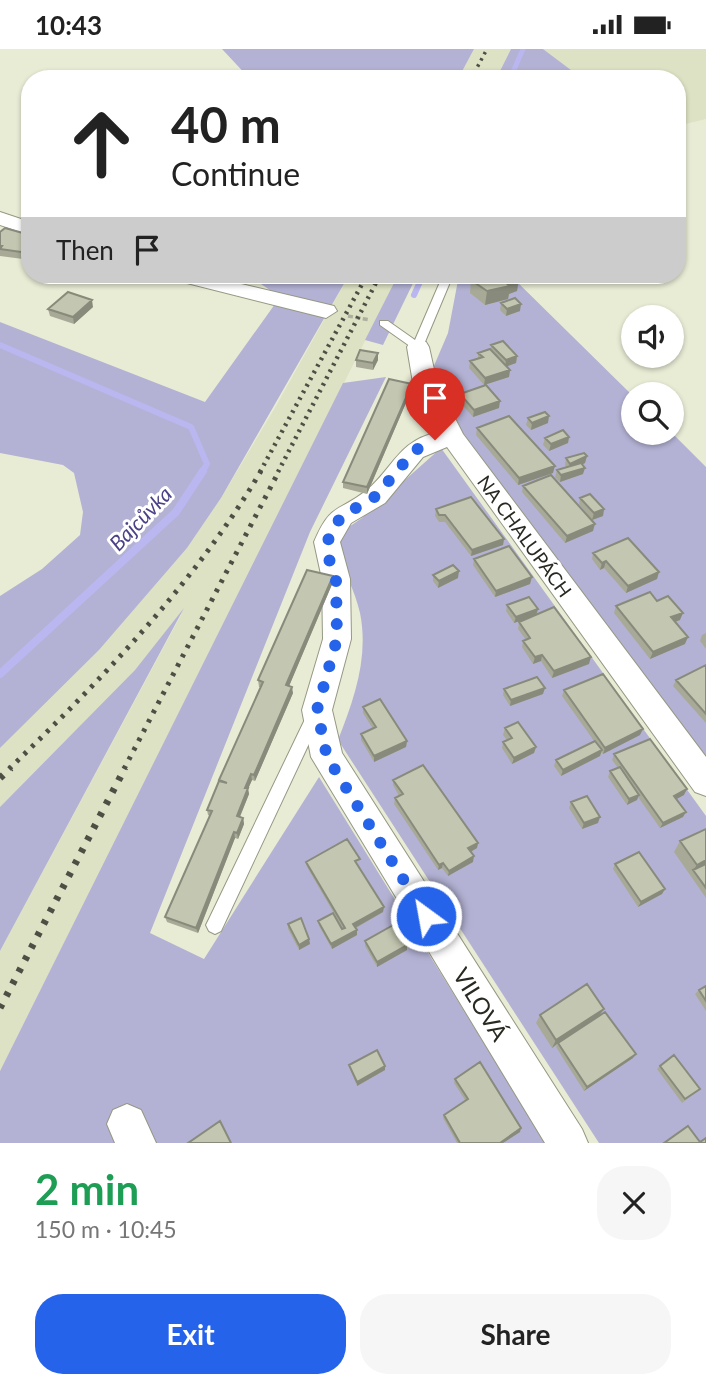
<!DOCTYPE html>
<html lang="en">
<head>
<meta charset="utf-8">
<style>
	:root { --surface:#fff; --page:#f6f6f6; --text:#222; --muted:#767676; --accent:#2563eb }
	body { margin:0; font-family:Lato,sans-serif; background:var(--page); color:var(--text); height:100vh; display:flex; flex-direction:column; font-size:26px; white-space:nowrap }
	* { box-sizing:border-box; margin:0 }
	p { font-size:23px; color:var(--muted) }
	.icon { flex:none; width:38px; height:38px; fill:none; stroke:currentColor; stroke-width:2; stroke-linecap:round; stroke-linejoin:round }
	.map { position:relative; height:1094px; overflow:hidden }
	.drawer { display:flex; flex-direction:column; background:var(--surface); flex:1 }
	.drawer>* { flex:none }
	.guide { position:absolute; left:21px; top:21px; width:665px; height:214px; border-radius:28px; box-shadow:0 2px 5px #0004; background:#fff; color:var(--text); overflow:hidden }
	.controls { position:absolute; left:621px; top:256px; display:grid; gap:14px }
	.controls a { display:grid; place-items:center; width:63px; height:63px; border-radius:50%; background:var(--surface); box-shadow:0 2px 5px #0004; font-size:35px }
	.pin { position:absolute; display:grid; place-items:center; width:60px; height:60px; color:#fff; margin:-72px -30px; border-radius:50% 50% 50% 0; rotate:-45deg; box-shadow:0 0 7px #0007 }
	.pin .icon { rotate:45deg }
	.me { position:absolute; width:77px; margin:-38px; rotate:328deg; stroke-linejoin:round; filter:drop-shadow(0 0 5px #0008) }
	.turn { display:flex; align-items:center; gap:24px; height:147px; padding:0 35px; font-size:32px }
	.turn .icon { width:91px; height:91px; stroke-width:2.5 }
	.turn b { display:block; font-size:49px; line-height:60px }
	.then { display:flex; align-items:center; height:66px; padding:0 35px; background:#0003; gap:14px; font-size:26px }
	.round { display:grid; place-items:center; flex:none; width:74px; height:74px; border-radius:28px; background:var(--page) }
	.head { display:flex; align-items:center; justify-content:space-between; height:119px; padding:0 35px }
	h1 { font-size:42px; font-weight:700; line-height:52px; color:#1e9e55 }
	.action { display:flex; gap:14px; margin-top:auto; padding:14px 35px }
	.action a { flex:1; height:80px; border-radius:28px; background:var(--accent); color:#fff; font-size:28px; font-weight:700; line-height:80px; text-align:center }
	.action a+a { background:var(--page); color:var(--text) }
	.status { display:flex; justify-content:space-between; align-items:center; height:49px; padding:0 35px; background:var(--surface); direction:ltr }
	.status svg { height:19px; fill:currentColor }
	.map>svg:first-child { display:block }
</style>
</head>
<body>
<div class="status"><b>10:43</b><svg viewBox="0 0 49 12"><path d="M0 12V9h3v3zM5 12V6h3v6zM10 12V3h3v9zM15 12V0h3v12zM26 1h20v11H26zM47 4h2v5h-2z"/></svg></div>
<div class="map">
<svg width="706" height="1094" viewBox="0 0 706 1094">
	<rect width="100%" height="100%" fill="#e8ecd5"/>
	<path fill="#dde2c4" d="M474 0H511L496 30H458Z
		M543 0H706V70L677 77V30H583Z
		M349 226H398L0 1022V902L182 564 135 621 0 758V699L99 601 187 499 221 449 276 357Z"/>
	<path fill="#b3b2d4" d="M222 0H474L458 30H250Z
		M511 0H543L583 30H496Z
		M248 226H349L221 449 187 499 99 601 0 699V547L42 520 80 486 83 463 74 424 63 416 0 404V273L205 353 280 248Z
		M398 226H417L383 296 365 291Z
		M459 226H510L633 347 634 383H671L706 418V710L467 394 433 319 448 284Z
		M386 328 310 483 150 884 204 910 319 728 546 1094H0V1022L343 334Z
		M441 399 706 767V1094H599L338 691C354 651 369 608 360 564 355 542 343 519 335 498L340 484 362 469Z
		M184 559 22 861 0 902V758L135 621Z"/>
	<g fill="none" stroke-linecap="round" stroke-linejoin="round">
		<path stroke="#bab6f0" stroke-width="5" d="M510 30 523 0"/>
		<path stroke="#bab6f0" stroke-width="6" d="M414 246 423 226
			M0 296 191 378 207 415 202 423"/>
		<path stroke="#bab6f0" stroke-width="8" d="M0 625 176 463 203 422"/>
		<defs>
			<path id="service" d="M443 226H453L422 300H414L380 276V272H388L415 291Z
				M313 662 318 664 321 669 221 882 215 885 209 882 206 876 209 870 308 664Z"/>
			<path id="minor" d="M0 163 30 173V186L0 176Z
				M168 226H203L334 257 337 262 326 269 171 230Z
				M418 291 426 293 429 298 437 334 463 385 706 708V747L695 743 447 398 423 408 385 454 351 474 340 493 350 530 351 590 332 661 342 704 582 1080 588 1094H545L311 708 302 661 323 590 322 530 314 493C331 453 338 464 367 441 394 418 398 392 438 383L413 334 407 298 410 293Z
				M127 1055 141 1061 156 1094H115L107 1075 113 1061Z"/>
		</defs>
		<use href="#service" stroke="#959883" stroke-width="2"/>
		<use href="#minor" stroke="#959883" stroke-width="2"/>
		<path stroke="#acaf9d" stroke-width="3.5" stroke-dasharray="5 2.5" stroke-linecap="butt" d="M348 267 370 271"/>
		<use href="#service" fill="#fff" fill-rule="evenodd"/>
		<use href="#minor" fill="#fff" fill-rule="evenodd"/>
		<path stroke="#4e4f44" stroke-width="3.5" stroke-dasharray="2.5 4.5" stroke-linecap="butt" d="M471 30 487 0"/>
		<path stroke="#4e4f44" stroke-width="4.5" stroke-dasharray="2.5 5" stroke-linecap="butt" d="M260 423 367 226
			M278 423 380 226"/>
		<path stroke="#4e4f44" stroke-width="5" stroke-dasharray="3.5 7" stroke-linecap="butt" d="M9 720C103 629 194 535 261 422
			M124 720 279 422"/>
		<path stroke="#4e4f44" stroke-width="7" stroke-dasharray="4.5 9" stroke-linecap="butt" d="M0 729 11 719
			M0 959 125 719"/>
	</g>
	<path fill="#a8aa97" d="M0 183 30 186V205L23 210 0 207Z
		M519 229 517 242 509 245 508 250 485 256 470 244 471 231Z
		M501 254 520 262 506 267 500 261Z
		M93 258 74 275 50 267 48 260Z
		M491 296 517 307 516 314 506 317 510 321 509 328 484 336 469 319 470 312 478 310V304L491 301Z
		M378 304V311L373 321 356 318V311Z
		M412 335 411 342 367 445 343 439V433Z
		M460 345 499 359 473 368 459 352Z
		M528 369 548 374 531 381 526 376Z
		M477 379 553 424 518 436 476 386Z
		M569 388 568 394 549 402 543 396 545 389Z
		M587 407 585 414 582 416 583 425 560 433 555 428 557 421 566 418 565 416 566 409Z
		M523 437 593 482 565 494 522 443Z
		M580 449 604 460 603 467 592 471 579 455Z
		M436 460 504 490 503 496 471 507 445 473H439L435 467Z
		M593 504 659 523 657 530 626 544 604 519 600 521 592 510Z
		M474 510 530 535 495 548 473 516Z
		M433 526 458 529 438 539 433 532Z
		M333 533 289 637 293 644 255 732 252 731 248 740 249 745 240 768 243 769 244 775 238 790 235 789 198 884 167 873 165 868 210 767 208 766 207 761 219 733V731L261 638H259L258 631Z
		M657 552 680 571 675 573 685 595 650 610 614 564 616 557Z
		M507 556 538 560 537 565 589 615 552 629 541 612 533 615 522 598 523 592 526 591 518 580 519 573 528 569 514 574 506 562Z
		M706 584V600L700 592 702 586Z
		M706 616V674L673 637 676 631Z
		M504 640 543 645 510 657 503 646Z
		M564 641 640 686 603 705 601 703 600 707 561 727 554 717 556 711 594 692 562 647Z
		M363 658 407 692 406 698 374 713 361 691V685L373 680 363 664Z
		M505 679 536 698 534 704 512 715 502 699 503 693 507 691 503 686Z
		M614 705 684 746 676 750 683 768 660 779 638 748 637 751 627 756 608 728 610 722 618 719 612 711Z
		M393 731 478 794 477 799 470 803 473 813 448 827 442 819 438 821 394 755 395 749 399 747 393 736Z
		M571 753 598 774 582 780 569 759Z
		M706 780V849L674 803 680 792Z
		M306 813 360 816H358L384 858 383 863 356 879 357 886 332 900 319 877 318 872 343 880 307 818Z
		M615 815 665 840 662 845 638 858 613 820Z
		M288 875 309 890 310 895 299 901 288 880Z
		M365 892 407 896V901L377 918 365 897Z
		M706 937V962L695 945 699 941Z
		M604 960 599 967 633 1009 584 1042 556 998 557 996 552 999 536 974 540 966Z
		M349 1016 385 1017V1021L357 1037 350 1020Z
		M660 1017 700 1040 682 1054 657 1020Z
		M455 1030 520 1083 503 1094H457L443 1069 444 1066 465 1051 454 1034Z"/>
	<path fill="#888b7b" d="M30 196V205L23 210 21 203Z
		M569 226H583L568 230Z
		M519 229 517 242 509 245 508 250 485 256 487 242 505 233Z
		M92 251 93 258 74 275 73 268Z
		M521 255 520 262 506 267 507 260Z
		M378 304V311L373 321V314Z
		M517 307 516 314 505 318 506 311Z
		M510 321 509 328 484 336 485 329Z
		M412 335 411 342 367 445V438Z
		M500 352 499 359 473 368 474 361Z
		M549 367 548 374 531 381 532 374Z
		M569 388 568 394 549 402 551 395Z
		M587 407 585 414 569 422 570 415Z
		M555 417 553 424 518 436 519 429Z
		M585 419 583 425 560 433 561 426Z
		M604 460 603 467 592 471 594 464Z
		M595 475 593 482 565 494 567 487Z
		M504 490 503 496 471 507 472 501Z
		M606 512 604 519 600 521 602 514Z
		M459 522 458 529 438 539 439 532Z
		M659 523 657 530 626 544 628 537Z
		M333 527V533L287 642 286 636Z
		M532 528 530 535 495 548 496 542Z
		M538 560 536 566 514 574 516 568Z
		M683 564 680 571 669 575 671 568Z
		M688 588 685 595 650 610 653 603Z
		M542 606 541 612 533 615 535 608Z
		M591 608 589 615 552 629 554 622Z
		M292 638 293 644 255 732 254 726Z
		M545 639 543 645 510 657 511 651Z
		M643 680 640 686 603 705 605 699Z
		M407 692 406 698 374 713V707Z
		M536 698 534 704 512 715 514 709Z
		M602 701 600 707 561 727 563 721Z
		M251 725 252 731 248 740 249 745 238 772 237 767 245 739Z
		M687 740 684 746 671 753 674 747Z
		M639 746 637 751 627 756 629 750Z
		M686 763 683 768 660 779 663 774Z
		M600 768 598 774 582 780 584 774Z
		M243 769 244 775 238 790 237 784Z
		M234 783 235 789 198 884 196 879Z
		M478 794 477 799 467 805 468 799Z
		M474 807 473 813 448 827 449 822Z
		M706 811V819L693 821 697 816Z
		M443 814 442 819 438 821 439 816Z
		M665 840 662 845 638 858 641 853Z
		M384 858 383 863 353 880V875Z
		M357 881V886L332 900 331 895Z
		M309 890 310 895 299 901V896Z
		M407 896V901L377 918V913Z
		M604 960 598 968 558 994 552 999 556 991Z
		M636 1005 633 1009 584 1042 587 1038Z
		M385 1017V1021L357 1037V1033Z
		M521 1079 520 1083 503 1094H500Z"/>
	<path fill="#c3c6b0" stroke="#888b7b" stroke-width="2" d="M5 179 30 186V196L21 203 0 200 2 197H0V183Z
		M487 226H516L519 229 505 233 510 237 487 242 471 231Z
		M68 243 92 251 73 268 48 260Z
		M515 249 521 255 507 260 501 254Z
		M503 292 517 307 506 311 491 296Z
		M490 300 510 321 485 329 470 312 483 308 478 304Z
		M360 301 378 304 373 314 356 311Z
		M389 330 412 335 367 438 343 433Z
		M486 336 500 352 474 361 460 345Z
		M545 363 549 367 532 374 528 369Z
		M509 367 555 417 519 429 477 379Z
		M563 381 569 388 551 395 545 389Z
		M584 404 587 407 570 415 566 409Z
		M581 414 585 419 561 426 557 421Z
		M551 426 595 475 567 487 523 437Z
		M590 445 604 460 594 464 580 449Z
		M471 448 504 490 472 501 445 466H439L436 460Z
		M628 489 659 523 628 537 606 512 602 514 593 504Z
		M509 497 532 528 496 542 474 510Z
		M453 516 459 522 439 532 433 526Z
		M307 521 333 527 286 636 292 638 254 726 251 725 245 739H248L237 767 243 769 237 784 234 783 196 879 165 868 212 762 207 761 219 732 227 734 219 731 263 633 258 631Z
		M650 543 657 552 668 547 683 564 671 568 688 588 653 603 616 557Z
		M529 548 538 560 516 568 507 556Z
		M554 558 591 608 554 622 542 606 535 608 523 592 530 589 519 573Z
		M706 616V665L676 631Z
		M603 625 643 680 605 699 564 641Z
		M537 628 545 639 511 651 504 640Z
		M380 650 407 692 374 707 361 685 376 678 363 658Z
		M518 673 536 698 514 709 503 693 512 689 505 679Z
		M650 690 687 740 674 747 686 763 663 774 614 705Z
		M595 692 602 701 563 721 556 711Z
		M423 716 478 794 468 799 474 807 449 822 443 814 439 816 395 749 403 745 393 731Z
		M620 718 639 746 629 750 610 722Z
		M587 747 600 768 584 774 571 753Z
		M706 780V811L697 816 680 792Z
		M347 790 360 810 355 812 384 858 353 875 357 881 331 895 318 872 333 864 342 880 345 879 306 813Z
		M639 803 665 840 641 853 615 815Z
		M706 815V839L693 821Z
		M301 869 309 890 299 896 288 875Z
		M395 875 407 896 377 913 365 892Z
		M587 935 604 960 556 991 540 966Z
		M706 937V952L699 941Z
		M605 963 636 1005 587 1038 558 994Z
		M377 1001 385 1017 357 1033 349 1016Z
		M674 1006 700 1040 685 1050 660 1017Z
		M480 1013 521 1079 500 1094H460L444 1066 468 1050 455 1030Z
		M220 1072 231 1094H188Z
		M688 1077 700 1093 706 1089V1094H664Z"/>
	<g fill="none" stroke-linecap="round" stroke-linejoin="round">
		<path stroke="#2563eb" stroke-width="12" stroke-dasharray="0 21.6" d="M426 867 327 708 317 661 337 590 336 530 329 510 327 494 333 479 342 467 376 447 414 402 435 391"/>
	</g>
	<g text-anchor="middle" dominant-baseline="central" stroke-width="6" stroke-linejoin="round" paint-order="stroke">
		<g font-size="19" fill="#282921" stroke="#fff">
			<text transform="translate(525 487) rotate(54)">NA CHALUPÁCH</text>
		</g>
		<g font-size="21" font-style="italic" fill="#4b4187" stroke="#fff">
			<text transform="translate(140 469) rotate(-46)">Bajcůvka</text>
		</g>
		<g font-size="23" fill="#282921" stroke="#fff">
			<text transform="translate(481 955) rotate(58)">VILOVÁ</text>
		</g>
	</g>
</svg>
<div class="controls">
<a><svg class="icon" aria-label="sound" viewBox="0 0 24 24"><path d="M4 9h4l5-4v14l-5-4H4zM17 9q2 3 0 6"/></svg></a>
<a><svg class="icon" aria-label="search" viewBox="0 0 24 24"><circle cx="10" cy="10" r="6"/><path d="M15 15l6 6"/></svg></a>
</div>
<div class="pin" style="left:435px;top:391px;background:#d93025"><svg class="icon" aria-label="arrive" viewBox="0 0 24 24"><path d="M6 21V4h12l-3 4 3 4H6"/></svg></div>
<svg class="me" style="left:426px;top:867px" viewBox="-20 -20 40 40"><circle r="17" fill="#2563eb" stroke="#fff" stroke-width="3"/><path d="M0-11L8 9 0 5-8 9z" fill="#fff"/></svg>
<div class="guide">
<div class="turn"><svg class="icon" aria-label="ahead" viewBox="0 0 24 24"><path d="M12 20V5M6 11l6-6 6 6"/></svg><div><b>40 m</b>Continue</div></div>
<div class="then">Then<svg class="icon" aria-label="arrive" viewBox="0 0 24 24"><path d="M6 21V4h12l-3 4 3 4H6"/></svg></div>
</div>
</div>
<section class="drawer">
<div class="head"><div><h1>2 min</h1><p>150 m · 10:45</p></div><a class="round"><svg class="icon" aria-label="close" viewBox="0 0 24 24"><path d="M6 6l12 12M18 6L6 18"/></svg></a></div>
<div class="action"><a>Exit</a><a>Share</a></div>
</section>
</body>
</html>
